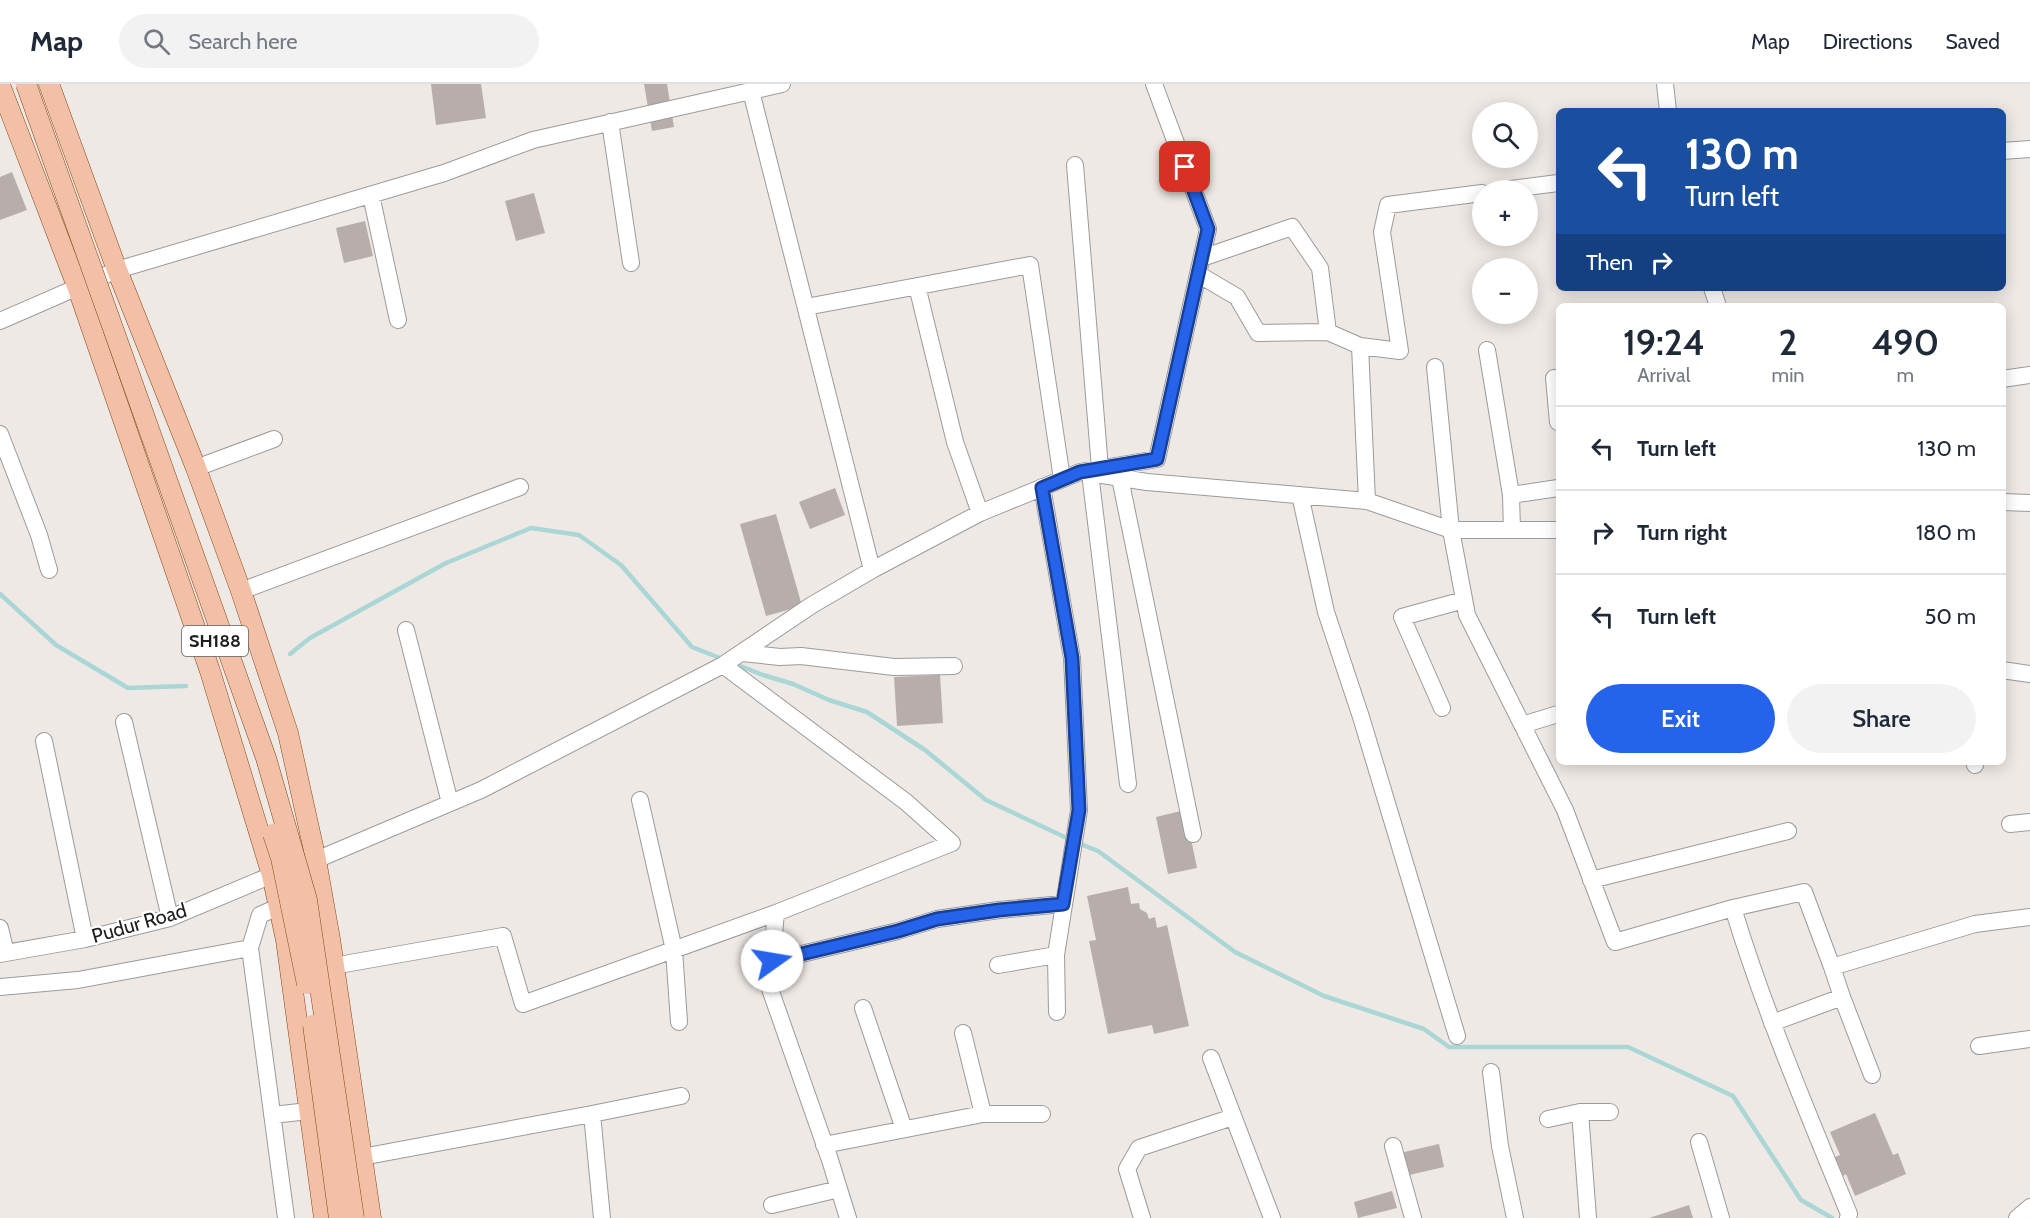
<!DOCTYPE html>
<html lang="en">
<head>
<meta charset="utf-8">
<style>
	:root { --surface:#fff; --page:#f2f2f3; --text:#1f2937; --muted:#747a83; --line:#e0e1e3; --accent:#2563eb }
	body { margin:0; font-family:Cabin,sans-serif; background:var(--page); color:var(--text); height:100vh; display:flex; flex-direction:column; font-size:22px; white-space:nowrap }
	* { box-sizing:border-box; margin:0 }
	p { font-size:20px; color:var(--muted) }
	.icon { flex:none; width:33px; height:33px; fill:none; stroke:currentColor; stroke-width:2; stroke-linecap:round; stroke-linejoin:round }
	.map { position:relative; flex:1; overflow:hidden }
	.details { position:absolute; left:1556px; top:219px; width:450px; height:462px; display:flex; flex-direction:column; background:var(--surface); border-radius:9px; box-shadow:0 3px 15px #0003 }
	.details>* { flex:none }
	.hud { position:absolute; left:1556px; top:24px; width:450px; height:183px; border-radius:9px; box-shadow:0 3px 15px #0003; background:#1a4fa0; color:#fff; overflow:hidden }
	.controls { position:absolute; left:1472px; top:18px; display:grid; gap:12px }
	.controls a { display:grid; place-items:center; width:66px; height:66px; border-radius:50%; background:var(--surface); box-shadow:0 3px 15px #0003; font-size:30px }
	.pin { position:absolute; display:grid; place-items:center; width:51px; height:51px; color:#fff; margin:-26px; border-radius:12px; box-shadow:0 3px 9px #0006 }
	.me { position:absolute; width:66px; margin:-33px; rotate:77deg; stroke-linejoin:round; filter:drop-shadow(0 0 4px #0008) }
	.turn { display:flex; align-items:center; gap:21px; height:126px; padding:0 30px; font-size:27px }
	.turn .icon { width:78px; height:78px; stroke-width:2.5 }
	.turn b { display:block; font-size:42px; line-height:51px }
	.then { display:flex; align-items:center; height:57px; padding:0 30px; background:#0003; gap:12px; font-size:22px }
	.eta { display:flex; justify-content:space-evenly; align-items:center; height:102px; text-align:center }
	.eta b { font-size:36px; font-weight:600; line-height:42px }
	.action { display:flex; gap:12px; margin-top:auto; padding:12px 30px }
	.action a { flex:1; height:69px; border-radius:36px; background:var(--accent); color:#fff; font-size:24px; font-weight:600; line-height:69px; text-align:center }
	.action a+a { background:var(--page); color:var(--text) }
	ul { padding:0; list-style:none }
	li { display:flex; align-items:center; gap:18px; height:84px; padding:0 30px; border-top:2px solid var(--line) }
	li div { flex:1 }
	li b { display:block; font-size:22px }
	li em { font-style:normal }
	header { display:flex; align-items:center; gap:36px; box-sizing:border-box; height:84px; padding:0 30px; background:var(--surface); border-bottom:2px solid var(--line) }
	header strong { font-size:28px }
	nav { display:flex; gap:33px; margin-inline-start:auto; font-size:21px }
	.search { width:420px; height:54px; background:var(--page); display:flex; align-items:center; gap:15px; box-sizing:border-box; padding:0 21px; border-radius:33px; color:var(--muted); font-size:22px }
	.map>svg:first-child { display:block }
</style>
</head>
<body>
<header>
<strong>Map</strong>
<div class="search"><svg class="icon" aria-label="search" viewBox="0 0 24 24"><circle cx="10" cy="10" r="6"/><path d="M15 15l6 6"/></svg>Search here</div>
<nav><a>Map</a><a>Directions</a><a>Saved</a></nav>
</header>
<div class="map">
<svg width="2030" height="1134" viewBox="0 0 2030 1134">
	<rect width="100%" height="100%" fill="#eee9e5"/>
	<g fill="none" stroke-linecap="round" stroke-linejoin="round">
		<path stroke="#aad6d6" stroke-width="4.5" d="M0 510 56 561 128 604 186 602
			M290 570 310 554 446 479 531 444 579 451 621 481 692 563 725 576
			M733 579 763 591 793 600 829 616 867 628 925 666 986 716 1071 756
			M1078 759 1098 767 1235 868 1324 912 1424 945 1449 963H1628L1733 1012 1801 1116 1832 1134"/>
	</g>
	<path fill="#b7aeab" d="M431 0H481L486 34 436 41Z
		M644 0H667L674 43 652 47Z
		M12 88 27 126 0 136V93Z
		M534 109 545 149 516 157 505 117Z
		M365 137 373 172 344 179 336 144Z
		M835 404 845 431 810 445 799 418Z
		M776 430 802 522 766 532 740 440Z
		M940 591 943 639 897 642 894 593Z
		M1185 726 1197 784 1168 790 1156 733Z
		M1128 803 1131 820 1139 819 1140 825 1147 829 1149 835 1155 833 1157 844 1167 841 1189 942 1154 950 1152 941 1108 950 1089 857 1096 856 1087 812Z
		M1875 1029 1893 1071 1898 1069 1906 1090 1855 1112 1846 1090 1843 1092 1835 1073 1840 1071 1830 1048Z
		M1439 1060 1444 1083 1405 1092 1400 1069Z
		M1392 1107 1397 1124 1358 1134 1354 1118Z
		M1689 1121 1693 1134H1649Z"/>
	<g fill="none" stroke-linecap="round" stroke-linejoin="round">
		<defs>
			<path id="minor" d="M1665 0 1668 27
				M751 7 872 486
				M610 38 631 179
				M2002 67 2030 65
				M1075 81 1100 384
				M1503 106 1558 99
				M371 111 398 236
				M1202 174 1292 143 1320 184 1328 248
				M1198 190 1237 213 1258 249 1328 248 1360 262 1400 267 1382 148 1388 121 1482 109
				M917 202 955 358 980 429
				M1712 204 1718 222
				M806 223 1030 181 1062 395
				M0 237 117 186 444 89 533 56 782 0
				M1360 262 1367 417
				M1487 266 1511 411
				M1435 283 1451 446 1467 531 1565 726 1615 858 1733 824 1804 808 1832 883 1975 840 2030 833
				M1554 294 1558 338
				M2002 295 2030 291
				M0 350 39 451 49 486
				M196 384 274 355
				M1090 389 1128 700
				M1096 390 1147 398 1367 417 1451 446H1558
				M1120 394 1193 750
				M1042 403 1072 574 1079 726 1056 871 1057 928
				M1300 411 1326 528 1361 633 1457 952
				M2002 418 2030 419
				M1512 446 1511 411 1558 404
				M241 507 520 403
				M406 546 450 719
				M742 569 780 573 801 572 894 583 954 582
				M723 581 906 718 952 759 776 829
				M2002 586 2030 590
				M1442 624 1402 533 1464 516
				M124 638 170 834
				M1522 641 1558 630
				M44 657 85 855
				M1974 678 1975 681
				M640 716 674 866 679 938
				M2010 740 2030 738
				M316 776 481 706 723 581 812 521 872 486 980 429 1080 388 1157 375 1208 145 1154 0
				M1591 796 1788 747
				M280 822 260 831 250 864 286 1134
				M1733 824C1765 929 1808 1029 1849 1130L1848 1134
				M0 844 6 869
				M0 870 85 855 170 834 272 791
				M772 877 898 847 937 835 999 826 1063 820
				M998 881 1056 871
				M333 882 503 852 523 920 776 829 769 902 830 1076 848 1134
				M1832 883 1842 913 1872 991
				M0 903 78 896 250 864
				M863 924 904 1045
				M1772 939 1842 913
				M963 949 983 1030
				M1979 962 2030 955
				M1211 974 1272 1134
				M1491 988 1500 1062 1515 1134
				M1580 1028 1588 1134
				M592 1030 681 1012
				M272 1031 309 1027
				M1548 1035 1580 1028H1610
				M1699 1058 1721 1134
				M824 1061 983 1030H1042
				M1393 1062 1413 1134
				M362 1073 592 1030 602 1134
				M772 1121 839 1105
				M1142 1134 1127 1085 1139 1064 1233 1033
				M2017 1134 2030 1123"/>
			<path id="major" d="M49 0 117 186 196 384 241 507 288 649 316 776 330 855 371 1134
				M0 1 77 202 210 587 272 791 286 856 324 1134"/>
		</defs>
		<use href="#minor" stroke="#9b9b9b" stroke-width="18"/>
		<use href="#major" stroke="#874511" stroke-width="21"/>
		<use href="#minor" stroke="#fff" stroke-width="16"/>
		<use href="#major" stroke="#f1c0a7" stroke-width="20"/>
		<defs>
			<path id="major-bridge" d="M26 0 266 674 307 816 354 1134
				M273 750 281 774 307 900
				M313 941 339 1134"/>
		</defs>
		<use href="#major-bridge" stroke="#874511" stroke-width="21" stroke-linecap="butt"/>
		<use href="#major-bridge" stroke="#f1c0a7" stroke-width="20"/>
	</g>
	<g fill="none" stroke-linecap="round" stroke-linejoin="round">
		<defs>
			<path id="route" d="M772 877 898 847 937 835 999 826 1063 820 1079 726 1074 618 1072 574 1042 404 1080 388 1157 375 1208 145 1185 83"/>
		</defs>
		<use href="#route" stroke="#184099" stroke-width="15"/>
		<use href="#route" stroke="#2563eb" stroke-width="10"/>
	</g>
	<g text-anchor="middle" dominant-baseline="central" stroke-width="4.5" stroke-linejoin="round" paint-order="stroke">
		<rect fill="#fff" stroke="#626262" stroke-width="1.5" x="182" y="542" width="66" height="30" rx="4.5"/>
		<g font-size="18" font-weight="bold" fill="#1e1e1e">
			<text x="215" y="557">SH188</text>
		</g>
		<g font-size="20" fill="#1e1e1e" stroke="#fff">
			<text transform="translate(139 839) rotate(-16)">Pudur Road</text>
		</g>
	</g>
</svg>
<div class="controls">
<a><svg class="icon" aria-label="search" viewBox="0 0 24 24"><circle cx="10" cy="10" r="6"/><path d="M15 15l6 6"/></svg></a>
<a>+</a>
<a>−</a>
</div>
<div class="pin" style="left:1185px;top:83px;background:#d93025"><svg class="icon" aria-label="arrive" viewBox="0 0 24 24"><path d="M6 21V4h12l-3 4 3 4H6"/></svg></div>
<svg class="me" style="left:772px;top:877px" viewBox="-20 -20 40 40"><circle r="19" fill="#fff"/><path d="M0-13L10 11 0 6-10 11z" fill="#2563eb"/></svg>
<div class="hud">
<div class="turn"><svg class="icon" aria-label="left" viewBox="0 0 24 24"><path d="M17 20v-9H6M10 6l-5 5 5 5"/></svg><div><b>130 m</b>Turn left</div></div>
<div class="then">Then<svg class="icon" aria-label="right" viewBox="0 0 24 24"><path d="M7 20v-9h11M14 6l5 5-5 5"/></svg></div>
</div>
<section class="details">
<div class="eta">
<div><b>19:24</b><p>Arrival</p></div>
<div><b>2</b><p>min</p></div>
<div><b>490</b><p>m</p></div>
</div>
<ul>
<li><svg class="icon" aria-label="left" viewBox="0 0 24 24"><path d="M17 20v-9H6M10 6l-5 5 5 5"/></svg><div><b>Turn left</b></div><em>130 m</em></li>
<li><svg class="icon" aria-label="right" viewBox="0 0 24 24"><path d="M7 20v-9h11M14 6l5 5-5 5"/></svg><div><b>Turn right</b></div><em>180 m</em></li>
<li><svg class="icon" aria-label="left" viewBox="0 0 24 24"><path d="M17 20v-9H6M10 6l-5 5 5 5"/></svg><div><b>Turn left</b></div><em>50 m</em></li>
</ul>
<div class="action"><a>Exit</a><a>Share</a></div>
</section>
</div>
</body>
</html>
